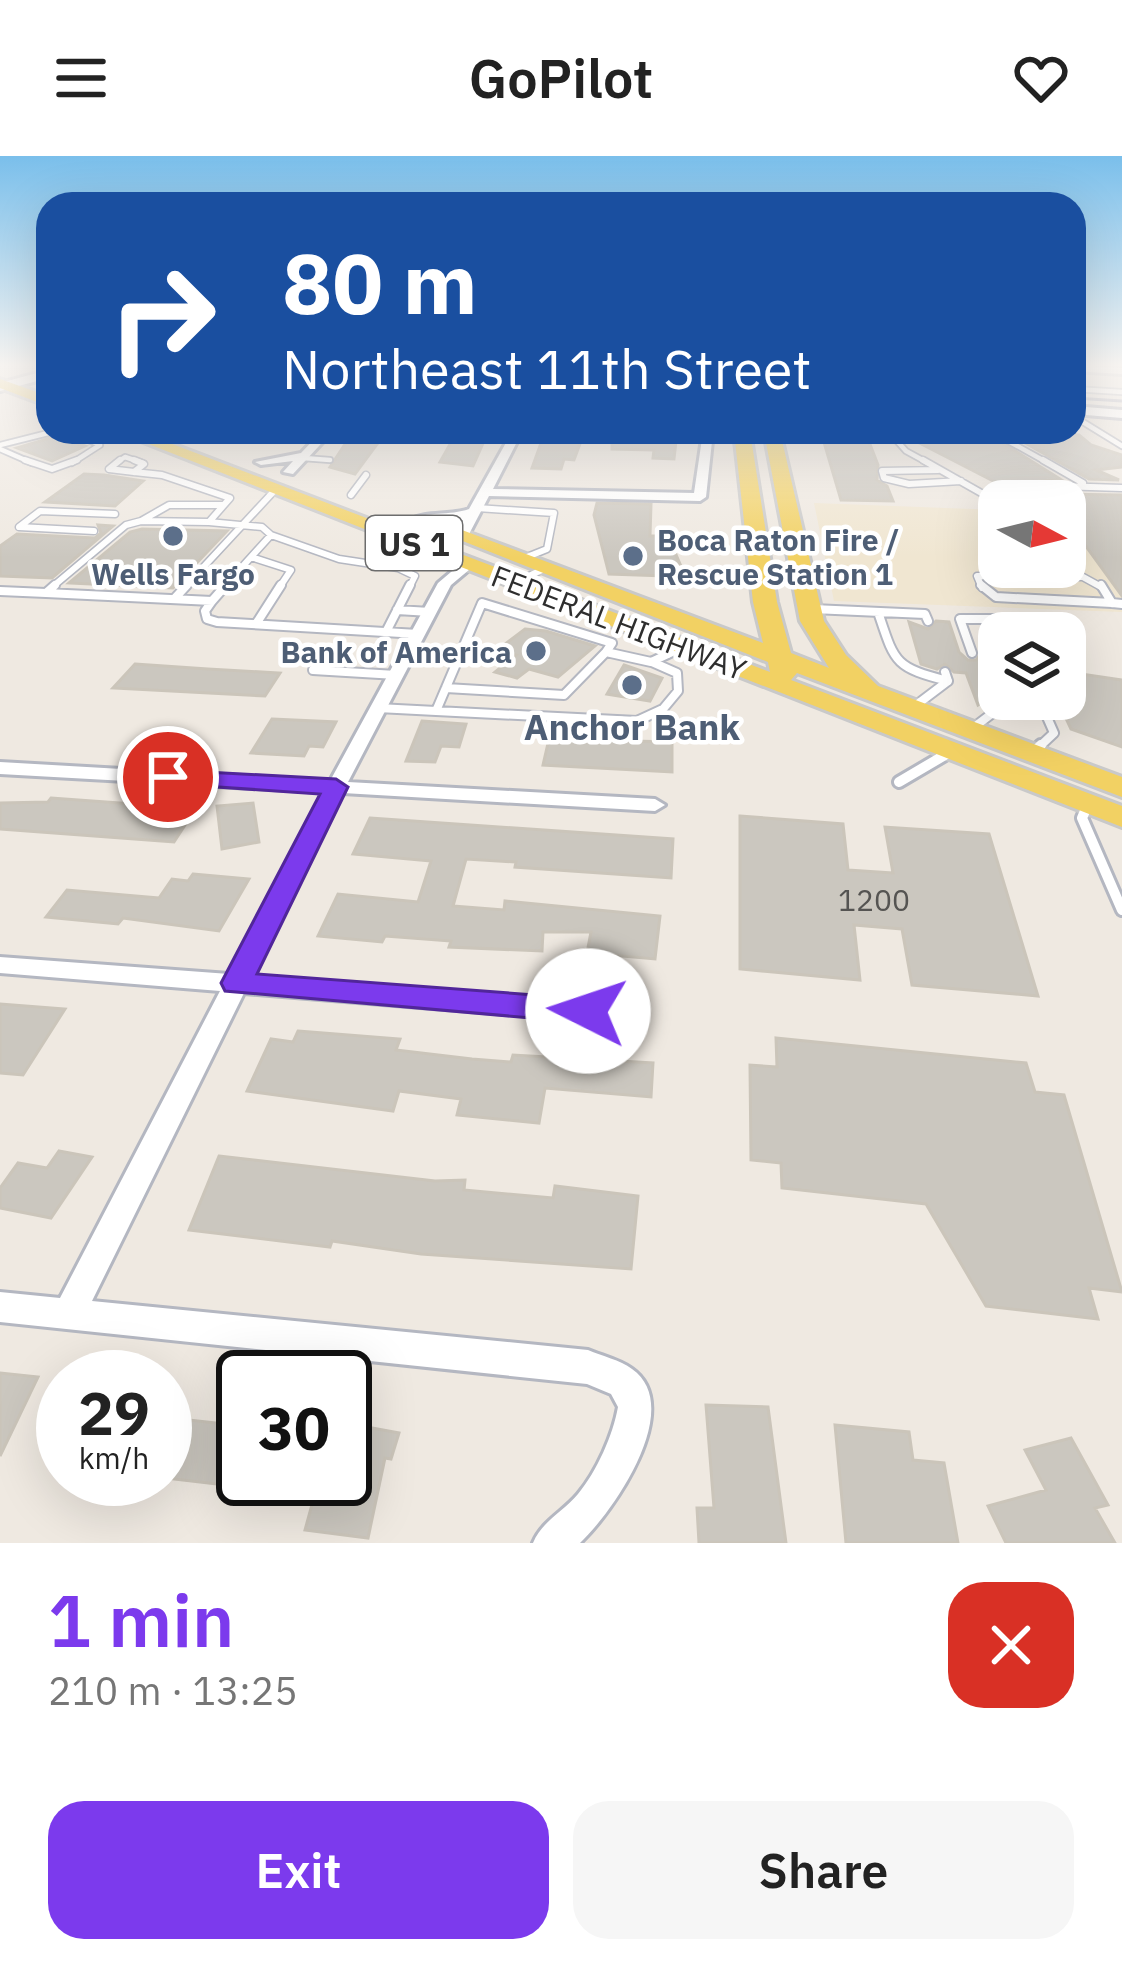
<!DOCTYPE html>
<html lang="en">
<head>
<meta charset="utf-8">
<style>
	:root { --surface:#fff; --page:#f6f6f6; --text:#222; --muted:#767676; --accent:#7c3aed }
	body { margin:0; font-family:"IBM Plex Sans",sans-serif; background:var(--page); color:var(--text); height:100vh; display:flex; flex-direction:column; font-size:45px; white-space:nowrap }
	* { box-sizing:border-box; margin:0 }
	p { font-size:39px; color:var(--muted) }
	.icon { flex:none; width:66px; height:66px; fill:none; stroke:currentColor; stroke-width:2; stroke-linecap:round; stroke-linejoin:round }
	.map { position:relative; height:1387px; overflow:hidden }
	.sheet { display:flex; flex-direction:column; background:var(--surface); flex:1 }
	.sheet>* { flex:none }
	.guide { position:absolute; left:36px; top:36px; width:1050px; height:252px; border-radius:36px; box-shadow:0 12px 48px #0002; background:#1a4fa0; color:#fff; overflow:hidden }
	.needle { width:78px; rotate:97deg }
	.tools { position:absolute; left:978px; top:324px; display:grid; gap:24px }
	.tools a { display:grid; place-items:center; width:108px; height:108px; border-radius:24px; background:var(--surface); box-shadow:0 12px 48px #0002; font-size:60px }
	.speed { position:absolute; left:36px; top:1194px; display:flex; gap:24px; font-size:60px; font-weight:700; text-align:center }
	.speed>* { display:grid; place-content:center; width:156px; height:156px; border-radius:50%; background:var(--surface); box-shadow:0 12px 48px #0002; line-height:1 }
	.speed small { font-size:30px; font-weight:400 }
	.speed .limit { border:6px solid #111; border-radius:18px; background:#fff; color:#111 }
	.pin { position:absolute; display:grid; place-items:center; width:102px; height:102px; color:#fff; margin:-51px; border:6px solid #fff; border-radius:50%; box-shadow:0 3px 12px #0007 }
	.me { position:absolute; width:132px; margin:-66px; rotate:274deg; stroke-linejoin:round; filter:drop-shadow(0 0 9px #0008) }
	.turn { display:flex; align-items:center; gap:42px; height:252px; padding:0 48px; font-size:54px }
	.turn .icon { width:156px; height:156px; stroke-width:2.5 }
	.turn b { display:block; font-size:84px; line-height:102px }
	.round { display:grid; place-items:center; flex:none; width:126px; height:126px; border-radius:36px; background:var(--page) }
	.summary { display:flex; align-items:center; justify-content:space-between; height:204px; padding:0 48px }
	h1 { font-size:72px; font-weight:600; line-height:90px; color:var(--accent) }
	.cta { display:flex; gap:24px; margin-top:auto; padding:24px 48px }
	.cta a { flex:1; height:138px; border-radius:36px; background:var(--accent); color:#fff; font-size:48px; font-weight:600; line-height:138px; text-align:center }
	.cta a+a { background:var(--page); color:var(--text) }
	header { display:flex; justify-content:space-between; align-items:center; height:156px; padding:0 48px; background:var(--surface); font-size:54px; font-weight:600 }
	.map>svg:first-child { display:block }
</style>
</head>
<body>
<header><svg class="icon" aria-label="menu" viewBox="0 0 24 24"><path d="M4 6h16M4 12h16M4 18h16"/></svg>GoPilot<svg class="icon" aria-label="heart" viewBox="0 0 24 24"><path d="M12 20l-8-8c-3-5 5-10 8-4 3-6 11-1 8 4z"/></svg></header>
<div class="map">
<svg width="1122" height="1387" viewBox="0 0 1122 1387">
	<rect width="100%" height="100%" fill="#efe9e1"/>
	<path fill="#f0e6d1" d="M814 347 999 354V411H1065V357L1122 359V456L834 445Z"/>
	<path fill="#cbc7bf" stroke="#cbc5ba" stroke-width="3" d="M353 276H386L355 318 330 311Z
		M457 276H488L473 310 440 306Z
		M545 276 584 277 574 304 564 303 561 313 532 312Z
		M612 276H677L674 303 653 302 654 294 612 293Z
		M821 276 868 283 878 309 877 324 887 330 893 345 841 344Z
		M898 276H985L1060 323 1003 330Z
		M1006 276 1079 279 1091 289 1122 299V311L1096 314 1119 324 1089 323Z
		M57 280 85 290 52 305 17 292Z
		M84 318 104 319 143 325 115 350 45 346Z
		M1056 338 1122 339V440L1083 386 1065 385V345Z
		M597 347 651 348 650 380H668L680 408 670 409 673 417 666 420 609 418 594 359Z
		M98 369 113 370 52 422 0 420V390L17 378 95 382 101 377Z
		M142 373 227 375 173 432 69 427 130 376Z
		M936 465 949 466 959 496 968 504H976L981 497 986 509 999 510V547L991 541 978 549 966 517 954 516 945 508 937 513 921 508 909 466 928 473Z
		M525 473 546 475 595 490 558 521 529 513 517 522 495 516 516 499 497 494Z
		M135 508 208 513 280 517 265 540 113 532Z
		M624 509 662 522 650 545 607 538Z
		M1081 518 1122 524V591L1071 573 1057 543H1065V521L1083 522Z
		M272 563 336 566 323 591 309 590 304 600 251 597Z
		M422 565 466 568 459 591 441 590 435 606 406 605Z
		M549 583 672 586V616L543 609Z
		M51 642 161 650 198 649 174 686 0 673V647L48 646Z
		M253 647 259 686 222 693 217 650Z
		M740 660 843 668 848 714 893 717 885 671 989 678 1038 840 912 829 902 773 854 769 860 824 740 813Z
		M370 662 673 683 671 722 515 711 516 706 466 703 453 750 504 754 505 745 660 760 655 803 587 797 591 776H543L542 795 449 791 451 785 385 780 382 786 318 780 338 738 418 746 431 705 353 698Z
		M193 718 249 723 219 775 123 762 118 768 46 761 67 734 159 742 172 723 188 725Z
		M0 848 65 853 23 919 0 917Z
		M298 875 400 883 396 894 472 903 511 906 513 899 653 907 651 941 545 932 539 967 457 959 461 943 399 935 393 955 247 935 271 883 293 886Z
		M776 882 1026 907 1035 936 1064 939 1122 1136 1089 1132 1098 1163 986 1150 926 1048 782 1032 781 1007 751 1004 750 909 777 911Z
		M59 995 92 1001 51 1062 0 1052V1032L18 1007 47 1012Z
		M219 1000 435 1025 465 1024 464 1034 553 1042 555 1030 638 1040 631 1113 421 1098 332 1085 330 1091 189 1074Z
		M0 1217 38 1221 0 1300Z
		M706 1249 768 1251 786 1387H699L697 1352H714Z
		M180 1263 243 1270V1331L165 1322V1305Z
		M345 1267 399 1277 391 1303 385 1302 368 1382 305 1374 319 1323H345Z
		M835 1269 909 1276 913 1304 944 1307 958 1387H846Z
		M1071 1282 1108 1349 1095 1352 1115 1387H1006L988 1350 1046 1334 1025 1294Z"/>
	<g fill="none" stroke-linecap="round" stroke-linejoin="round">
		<defs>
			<path id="service-far3" d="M1074 233 1122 236
				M1083 266 1122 290
				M71 276 100 289 72 307
				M889 276 906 295 928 307
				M992 276 1048 307
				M0 289 52 276
				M0 293 32 307
				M303 302 330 304
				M116 307 125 301 143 307"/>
			<path id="service-far2" d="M25 304 52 313 77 304
				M120 304 109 313 134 316
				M923 304 983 338 1012 339 1058 330 1122 332
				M1043 304 1083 327
				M938 314 882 315 884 322 909 328 961 325
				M134 316 162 319 230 342 209 366 262 371 271 379 339 403 398 412 415 420 409 432
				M134 316 144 308 134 304
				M351 339 366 319
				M477 352 554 357 547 393 522 403
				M209 366 141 365 169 349H223
				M94 375 19 371 40 355 115 358
				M758 391 795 386
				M251 401 291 414 279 432
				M516 426 546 412
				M51 432 126 369 141 365
				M184 432 275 334
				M223 432 271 379
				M982 432 977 420 1083 421 1103 432"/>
			<path id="service-far1" d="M55 429 46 437 212 445 205 455 207 463 217 466 418 478
				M981 429 996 441 1112 447
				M1101 429 1112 447
				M0 435 46 437
				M175 442 187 429
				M212 445 226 429
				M1112 447 1122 448
				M813 453 925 458 928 465
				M397 454 430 456
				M878 456C895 507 894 511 948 525
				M256 468 281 429
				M386 476 410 429
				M972 497 960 463H1001L1010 477
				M313 514 396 519
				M446 532 564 539 606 496
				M378 552 436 555 482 447 612 487 606 496 651 506 683 491
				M911 553 948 525 945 516
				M436 555 637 565 663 553 678 535 677 517 652 506
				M969 575 994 556 991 549
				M1038 592 1054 577 1039 543"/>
			<path id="service" d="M1032 598 1041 589
				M899 626 950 596
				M1088 648 1082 662 1122 754"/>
			<path id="minor" d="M1074 209 1122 212V218L1074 215Z
				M321 276H332L293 318 283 316 293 305 261 309 255 306 301 297Z
				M512 276H522L493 333 694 337 703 276H713L706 341 700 345 489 340 468 380 461 384 454 380 463 364 411 367 410 364C426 355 450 360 469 353Z
				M464 405 476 408 451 429 348 626 655 643 665 649 655 655 343 637 252 820 632 850 641 852 645 859 641 866 632 868 244 837 92 1145 588 1194C602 1200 620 1204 632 1213 686 1251 613 1356 580 1387H533C542 1365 563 1356 578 1338 597 1315 613 1279 618 1251L611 1238 587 1228 0 1166V1136L60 1142 220 835 0 817V801L229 818 324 636 0 618V606L330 625 438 427Z"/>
			<path id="secondary" d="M48 214V222L0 235V227Z
				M1074 250 1122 254V262L1074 258Z"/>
			<path id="primary" d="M0 223 48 240V250L0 232Z
				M118 276H141L770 516 768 506 445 378 462 374 763 487 753 446 734 276H750L777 446 791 497 829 512 800 465 764 276H780L824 465 846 499 878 530 1122 621V641L797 517 791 524 1122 650V671Z"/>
		</defs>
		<use href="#service-far3" stroke="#b4b7c1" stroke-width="8"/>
		<use href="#service-far2" stroke="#b4b7c1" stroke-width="9"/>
		<use href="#service-far1" stroke="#b4b7c1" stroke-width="12"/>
		<use href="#service" stroke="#b4b7c1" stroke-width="16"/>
		<use href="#minor" stroke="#b4b7c1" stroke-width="6"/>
		<use href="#secondary" stroke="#b4b7c1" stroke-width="6"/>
		<use href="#primary" stroke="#c9c9c9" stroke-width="6"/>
		<use href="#service-far3" stroke="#fff" stroke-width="4.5"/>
		<use href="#service-far2" stroke="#fff" stroke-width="6"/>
		<use href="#service-far1" stroke="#fff" stroke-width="8"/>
		<use href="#service" stroke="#fff" stroke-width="10"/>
		<use href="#minor" fill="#fff" fill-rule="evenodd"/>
		<use href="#secondary" fill="#fff" fill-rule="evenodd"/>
		<use href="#primary" fill="#f2d163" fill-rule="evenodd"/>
		<path stroke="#a3a6b8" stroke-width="3" d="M1074 242 1122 245"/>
	</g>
	<linearGradient id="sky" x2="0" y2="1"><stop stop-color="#7abfeb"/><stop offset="0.52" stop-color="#f8f5f2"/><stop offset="1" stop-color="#f8f5f2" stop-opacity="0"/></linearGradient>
	<rect width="1122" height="402" fill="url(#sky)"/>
	<path fill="#7c3aed" stroke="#51269a" stroke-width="3" d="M168 614 336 623 348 631 257 818 588 843 600 847 604 855 600 863 588 867 225 835 221 827 320 638 159 627 155 621Z"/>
	<g fill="#5c6f8a" stroke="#fff" stroke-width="4.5">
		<circle cx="173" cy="380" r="12"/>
		<circle cx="633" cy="400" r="12"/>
		<circle cx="536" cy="495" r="12"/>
		<circle cx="632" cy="529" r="12"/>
	</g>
	<g text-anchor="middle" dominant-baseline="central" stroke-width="9" stroke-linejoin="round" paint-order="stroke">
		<g font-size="30" font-weight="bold" fill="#4e5e75" stroke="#fff" text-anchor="start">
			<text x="657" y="383">Boca Raton Fire /<tspan x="657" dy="34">Rescue Station 1</tspan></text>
			<text x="173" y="417" text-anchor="middle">Wells Fargo</text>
			<text x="512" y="495" text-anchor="end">Bank of America</text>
		</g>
		<g font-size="30" fill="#2e2e2e" stroke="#fff">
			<text transform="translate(619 466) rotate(21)">FEDERAL HIGHWAY</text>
		</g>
		<g font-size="30" fill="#555452">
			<text x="874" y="743">1200</text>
		</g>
		<rect fill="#fff" stroke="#6d6d6d" stroke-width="3" x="366" y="360" width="96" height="54" rx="9"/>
		<g font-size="33" font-weight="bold" fill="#2e2e2e">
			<text x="414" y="387">US 1</text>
		</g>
		<g font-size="36" font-weight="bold" fill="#4e5e75" stroke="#fff">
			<text x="632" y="570">Anchor Bank</text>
		</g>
	</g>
</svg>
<div class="tools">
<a><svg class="needle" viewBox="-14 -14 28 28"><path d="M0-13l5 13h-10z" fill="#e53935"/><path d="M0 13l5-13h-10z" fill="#767676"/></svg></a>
<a><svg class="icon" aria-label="layers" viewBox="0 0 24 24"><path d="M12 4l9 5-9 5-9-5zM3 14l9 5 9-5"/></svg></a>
</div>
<div class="speed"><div>29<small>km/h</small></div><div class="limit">30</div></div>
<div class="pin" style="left:168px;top:621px;background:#d93025"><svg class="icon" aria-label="arrive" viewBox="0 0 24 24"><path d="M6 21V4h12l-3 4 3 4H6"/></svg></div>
<svg class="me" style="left:588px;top:855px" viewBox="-20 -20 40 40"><circle r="19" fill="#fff"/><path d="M0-13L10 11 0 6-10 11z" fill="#7c3aed"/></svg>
<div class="guide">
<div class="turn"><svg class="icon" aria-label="right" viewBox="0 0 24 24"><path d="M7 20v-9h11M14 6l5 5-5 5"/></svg><div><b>80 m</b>Northeast 11th Street</div></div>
</div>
</div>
<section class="sheet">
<div class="summary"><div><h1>1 min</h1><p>210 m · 13:25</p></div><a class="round" style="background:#d93025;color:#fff"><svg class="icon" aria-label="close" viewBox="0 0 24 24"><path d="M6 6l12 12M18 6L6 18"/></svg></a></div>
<div class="cta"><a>Exit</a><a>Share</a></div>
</section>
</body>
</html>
